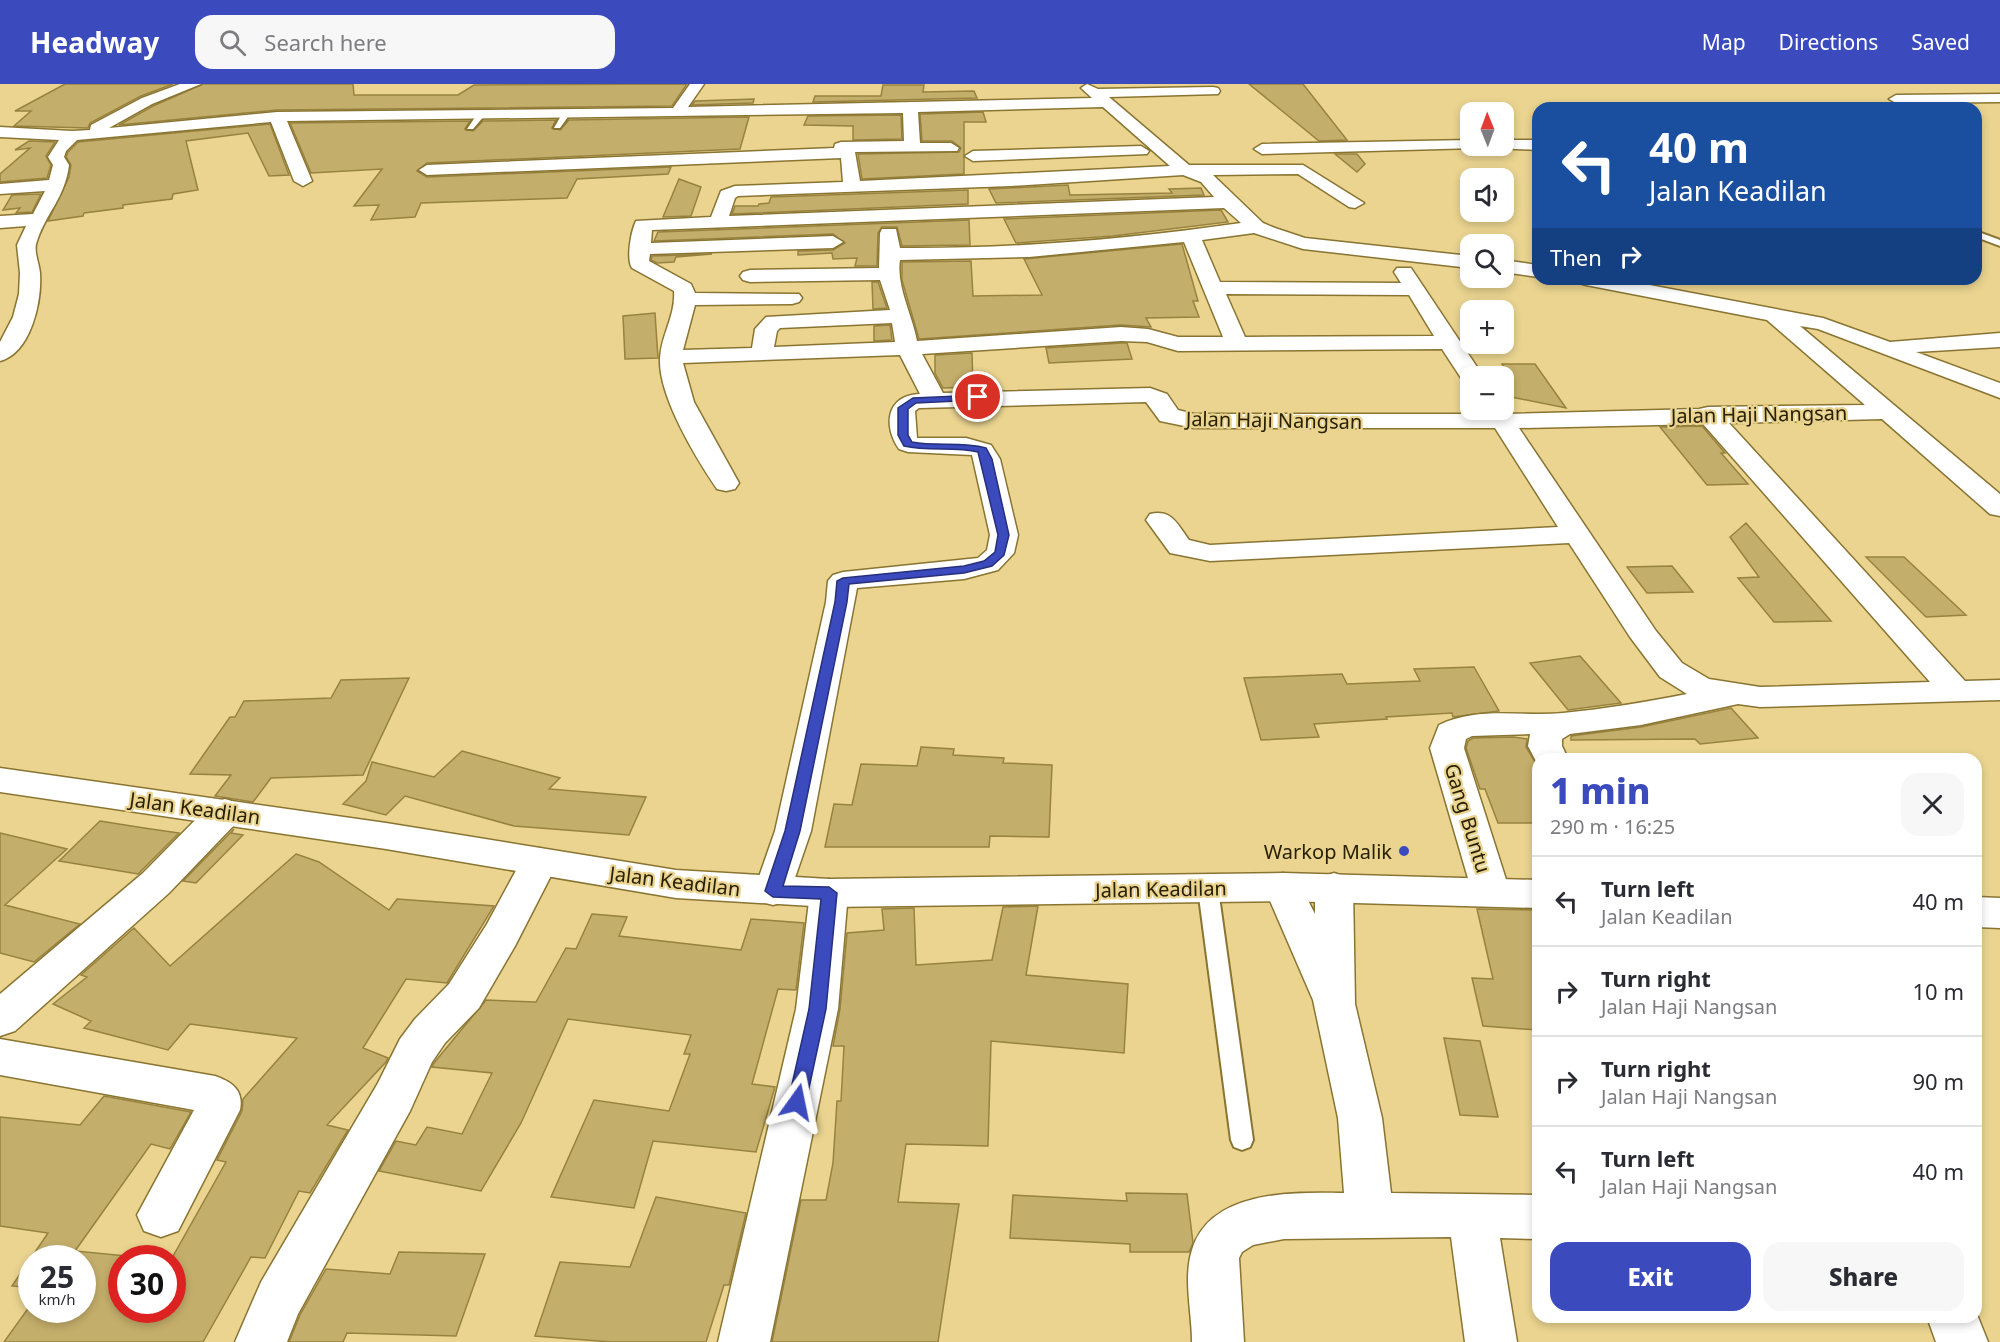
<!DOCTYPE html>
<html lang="en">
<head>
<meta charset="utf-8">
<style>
	:root { --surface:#fff; --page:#f7f7f7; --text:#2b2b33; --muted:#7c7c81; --line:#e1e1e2; --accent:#3b4abd }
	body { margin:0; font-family:"Noto Sans",sans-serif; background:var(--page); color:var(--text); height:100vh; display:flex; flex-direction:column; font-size:22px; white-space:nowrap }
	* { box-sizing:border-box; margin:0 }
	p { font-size:20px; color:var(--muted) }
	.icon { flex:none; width:33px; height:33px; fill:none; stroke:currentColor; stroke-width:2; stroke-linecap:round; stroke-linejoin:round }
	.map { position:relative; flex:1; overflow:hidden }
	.drawer { position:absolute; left:1532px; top:669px; width:450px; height:570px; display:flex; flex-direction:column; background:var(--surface); border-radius:18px; box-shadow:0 3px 9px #0003 }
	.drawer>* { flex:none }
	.guide { position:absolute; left:1532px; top:18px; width:450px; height:183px; border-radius:18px; box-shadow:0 3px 9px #0003; background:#1a4fa0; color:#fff; overflow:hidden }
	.needle { width:39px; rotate:359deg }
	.controls { position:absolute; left:1460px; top:18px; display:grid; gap:12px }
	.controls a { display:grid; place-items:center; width:54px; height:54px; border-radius:12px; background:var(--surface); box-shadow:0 3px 9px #0003; font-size:30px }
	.speed { position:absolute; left:18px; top:1161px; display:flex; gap:12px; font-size:30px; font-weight:700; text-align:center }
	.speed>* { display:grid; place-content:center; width:78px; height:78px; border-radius:50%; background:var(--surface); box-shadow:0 3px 9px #0003; line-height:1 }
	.speed small { font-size:15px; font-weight:400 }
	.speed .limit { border:9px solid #d22; background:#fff; color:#111 }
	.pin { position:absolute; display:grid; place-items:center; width:51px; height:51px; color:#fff; margin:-26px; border:3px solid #fff; border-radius:50%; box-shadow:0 2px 6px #0007 }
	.me { position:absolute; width:66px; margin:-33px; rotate:12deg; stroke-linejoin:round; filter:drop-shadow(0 0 4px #0008) }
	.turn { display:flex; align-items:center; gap:21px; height:126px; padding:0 18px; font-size:27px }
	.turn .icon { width:78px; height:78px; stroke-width:2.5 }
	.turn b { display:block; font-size:42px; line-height:51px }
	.then { display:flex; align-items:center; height:57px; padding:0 18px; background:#0003; gap:12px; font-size:22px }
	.round { display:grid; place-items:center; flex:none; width:63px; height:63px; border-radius:18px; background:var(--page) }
	.overview { display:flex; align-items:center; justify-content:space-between; height:102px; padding:0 18px }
	h1 { font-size:36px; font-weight:800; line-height:45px; color:var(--accent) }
	.cta { display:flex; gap:12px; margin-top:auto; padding:12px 18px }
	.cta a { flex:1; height:69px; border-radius:18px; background:var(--accent); color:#fff; font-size:24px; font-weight:800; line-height:69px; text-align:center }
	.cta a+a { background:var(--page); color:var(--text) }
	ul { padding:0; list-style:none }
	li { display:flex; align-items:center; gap:18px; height:90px; padding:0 18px; border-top:2px solid var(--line) }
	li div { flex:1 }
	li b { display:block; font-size:22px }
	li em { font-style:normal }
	header { display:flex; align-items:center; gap:36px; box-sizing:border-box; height:84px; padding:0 30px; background:var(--accent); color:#fff }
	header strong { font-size:28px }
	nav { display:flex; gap:33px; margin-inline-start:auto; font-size:21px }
	.search { width:420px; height:54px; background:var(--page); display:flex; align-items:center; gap:15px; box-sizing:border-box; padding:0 21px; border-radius:18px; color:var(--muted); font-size:22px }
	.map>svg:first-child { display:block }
</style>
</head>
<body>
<header>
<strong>Headway</strong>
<div class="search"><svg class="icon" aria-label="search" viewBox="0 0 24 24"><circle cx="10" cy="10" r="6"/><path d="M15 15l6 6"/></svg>Search here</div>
<nav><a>Map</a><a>Directions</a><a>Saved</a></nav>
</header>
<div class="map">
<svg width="2000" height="1258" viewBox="0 0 2000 1258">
	<rect width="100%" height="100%" fill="#ead490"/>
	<path fill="#c4ae6b" stroke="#97823f" stroke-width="1.5" d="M65 0H173L141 12 90 39 88 44 14 42 31 27H15Z
		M203 0H353L354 11H458L474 1 687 0 672 22 277 26 119 41 153 22Z
		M1249 0H1303L1347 56 1319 57Z
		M883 1H924L923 8 974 7 977 14 813 18 815 12H881Z
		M754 15 753 19 692 21 695 17Z
		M983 28 986 38H964V90L862 95 858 70 959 68 961 64 952 57H922L920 30Z
		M901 31 902 55 853 56V42L804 41 808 32Z
		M749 33 740 65 427 79 417 87 427 93 671 83 668 90 577 95 567 114 421 119 415 133 371 136 379 121 354 122 382 85 311 89 290 39 470 37 465 45 473 47 483 37 556 36 552 44 560 46 569 36Z
		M270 40 289 91 269 92 248 49 186 57 198 106 173 110 172 115 123 121V124L84 129 83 132 48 137 69 93 71 81 66 73 68 68 78 58Z
		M29 57 55 58 46 72 51 81 47 94 0 98V90L30 64 15 66Z
		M1335 70H1357L1365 80 1357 88Z
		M679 95 701 103 691 132 663 133Z
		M1068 101 1070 111 1172 109 1169 105 1201 104 1204 111 996 119 989 105Z
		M968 106V120L732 130 735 122H758L759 120 769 119 771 113Z
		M41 110 32 128 16 129 20 124 3 126 12 111Z
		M1221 126 1228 138 1113 152 1016 159 1004 135Z
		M969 136 970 161 902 162 897 143H882L878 149 877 182H855L857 174 833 175 832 169 798 171V167L833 166 845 159 833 150 654 157 658 148Z
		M1182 160 1198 217H1193L1199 233 1146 234 1151 243 1121 241 919 255 902 196V178L971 177 973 212 1042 211 1024 175Z
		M712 170 676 173 674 178 657 179 651 176 652 172Z
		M872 198H878L887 224 873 225Z
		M655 229 658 274 625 275 623 232Z
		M890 241 892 256 874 257V242Z
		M1121 259H1127L1132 275 1049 279 1046 264Z
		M972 269 973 303 943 304 935 289V271Z
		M1502 280H1535L1566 324 1506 312 1513 296Z
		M1702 342 1725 369H1721L1748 400 1707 401 1660 343Z
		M1746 439 1831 537 1774 538 1738 494 1759 493 1730 453Z
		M1866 473H1904L1966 531 1926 533Z
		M1672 482 1693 508 1647 509 1627 483Z
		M1580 572 1621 619 1568 626 1530 579Z
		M1474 583 1499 627 1453 633 1452 629 1386 633 1387 635 1314 640 1319 653 1261 656 1244 594 1342 590 1347 600 1420 597 1414 585Z
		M409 594 363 691 271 694 253 718 215 712 231 691 190 690 230 633H235L244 617 331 614 341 596Z
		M1731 624 1758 654 1700 660 1695 655 1571 656V652L1641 643Z
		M1513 653 1527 655 1526 663 1538 683V739H1498L1485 705H1480L1466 664 1468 657 1473 654Z
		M921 663 954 665 953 671 1004 674 1003 679 1052 681 1049 753 990 752 989 763H825L834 720 852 721 861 680 917 682Z
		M462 667 560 694 549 705 646 713 629 751 514 742 405 712 386 731 343 720 366 697 372 678 434 693Z
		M100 737 144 744 179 749 138 790 59 777Z
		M234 745 231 749 243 751 196 799 183 797Z
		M0 749 67 765 5 821 80 840 34 878 0 869Z
		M296 770 319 778 389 826 397 815 494 822 447 899 406 895 363 964 388 974 386 978 327 1041 348 1046 310 1109 299 1107 265 1174 251 1173 203 1258H4L32 1219V1226H82V1174H32V1204L12 1202 48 1149 0 1142V1033L80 1041 104 1012 191 1028 170 1065 151 1060 75 1167 147 1174H122V1226H172V1174L226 1078 217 1076 242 1027 243 1015 297 954 190 940 168 966 84 944 91 937 53 920 87 893 81 891 134 844 170 882Z
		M1038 822 1026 891 1128 900 1124 969 991 957 988 1062 906 1060 898 1118 959 1120 938 1258H772L801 1116H826L833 1079 837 1017H841L844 962H833L840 925 847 849 884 846 882 825 914 824 916 881 992 876 1003 823Z
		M1477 825 1538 826V946L1483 942 1472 894 1493 895Z
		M592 830 627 833 619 852 741 866 751 835 804 839 796 906 778 905 752 1000 775 1003 756 1068 653 1057 634 1124 551 1113 594 1016 669 1027 690 970H684L691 951 568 935 521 1039 481 1107 379 1087 396 1057 416 1061 427 1043 462 1050 492 989 432 983 434 979 486 916 536 918 566 864 576 865Z
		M1444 954 1480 957 1498 1033 1460 1031Z
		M1126 1109 1187 1110 1193 1159 1189 1168H1130V1160L1010 1154 1013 1111 1127 1117Z
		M656 1113 746 1129 729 1201H724L706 1258H611L535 1252 560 1178 630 1183Z
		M399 1168 485 1170 456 1252 347 1249 343 1258H289L300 1231 326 1185 390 1190Z"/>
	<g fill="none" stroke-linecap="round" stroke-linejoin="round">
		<defs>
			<path id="service" d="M563 28 570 30 560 44H554Z
				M478 29 485 31 473 45H467Z
				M1976 147 2000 156V162L1976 153Z
				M1208 798 1215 800 1218 805 1253 1056 1250 1063 1242 1066 1234 1063 1231 1056 1198 805 1201 800Z"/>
			<path id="minor" d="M180 0H201L152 20 109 44 277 28 673 24 690 0H704L688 23 1092 14 1081 4 1087 0 1098 5 1213 3 1218 4 1220 7 1218 10 1109 13 1189 81H1303L1364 119 1355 124 1349 123 1298 90 1213 91 1263 139 1275 144 1305 154 1470 172V184L1303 165 1254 149 1202 156 1220 198 1401 199 1394 188 1397 184H1411L1483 292H1470V299L1463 297 1442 265 1178 267 1147 258 1121 257 922 270 943 309 1150 304 1167 310 1178 326 1194 330H1485L1483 326H1503V321L1509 330 1699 325 1708 323 1865 321 1767 236 1586 201 1579 199 1576 195H1618L1823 234 1890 258 2000 249V263L1916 268 2000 299V314L1818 245 1800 242 2000 410V432L1990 430 1882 335 1729 339 1965 597 2000 596V616L1760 623 1738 620 1641 641 1570 650 1562 655V662L1568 675H1538V681L1528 662 1530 650 1472 652 1466 655 1464 664 1510 808 1505 818 1491 822 1477 818 1472 808 1430 664 1439 641C1479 622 1521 633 1563 629 1605 625 1646 618 1687 610L1660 593 1630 553 1569 459 1210 477 1170 469 1146 436 1150 430C1172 425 1178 441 1189 456L1210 461 1558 443 1495 344H1194L1160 337 1146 318 919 324 915 327 917 354H966L991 361 1000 375 1018 451 1014 469 998 486 964 495 857 504 811 747 787 817 773 821 759 817 754 807 775 747 826 518 828 497 833 491 843 488 978 474 987 466 990 451 972 371 908 368 899 365C883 342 886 311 920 310L900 271 683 279 694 318 739 399 735 405 726 407 717 405C696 374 658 312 660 274 661 251 676 231 674 207L632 184C626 175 631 147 636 137L711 133 721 107 735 102 843 98 841 74 427 91 419 86 427 81 834 64 835 60 841 58 904 57 903 29 287 37 312 97 303 102 294 97 271 38 77 56 66 67 64 73 69 81C65 114 46 129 37 157 33 167 39 178 40 189 42 217 31 269 0 277V258L13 233 19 210 20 189 17 161 26 142 0 144V132L33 130 45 107 0 110V100L49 96 53 81 48 73 59 56 0 53V43L72 47 90 46 91 41 142 14ZM1103 23 1170 82 860 97 855 68 957 67 959 64 951 59H920L918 28ZM1183 91 1201 98 1214 113 729 132 735 114 738 112 1011 102ZM1224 124 1241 139C1128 155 1014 165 900 164L896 145H882L880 149 879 184 750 186 743 188 740 192 743 196 750 198 880 196 890 226 766 233 755 245 752 264 683 266 695 221 792 220 799 218 802 214 799 210 695 209 691 200 649 177 650 170 833 164 843 158 833 152 651 159 652 146ZM1184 158 1223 253H1178L1148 245 1121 243 917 257C912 230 896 202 900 176L1029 173ZM1226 210 1409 211 1434 252 1245 253ZM892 239 895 258 774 263 777 247 780 244ZM1703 340 1930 598 1760 603 1709 595 1682 579 1656 547 1519 344Z
				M2000 10V18L1896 19 1889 15 1896 11Z
				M1470 56V62H1478L1476 64 1262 70 1254 65 1262 60Z
				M1503 56H1538V66L1497 64 1495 62H1503Z
				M1141 62 1149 67 1147 70 973 77 965 72 973 67Z
				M1503 176 1538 181V193L1503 188Z
				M225 715 238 719 243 728 238 737 169 809 15 947 0 952V910L143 789 212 719Z
				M539 764 552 768 558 778 515 862 479 924 445 959 432 978 410 1027 298 1230 287 1258H235L261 1198 378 999 400 955 415 935 449 900 487 840 526 768Z
				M1283 789 1296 793 1315 830V803L1321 793 1334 789 1347 793 1353 803 1355 920 1382 1034 1391 1109 1538 1111V1155L1500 1154 1517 1258H1465L1451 1153 1284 1155 1253 1161 1242 1168 1239 1174 1244 1258H1192C1192 1229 1183 1194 1192 1166 1210 1106 1293 1108 1344 1109L1338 1034 1313 916 1264 803 1270 793Z
				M829 795 843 799 848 809 838 925 770 1258H718L796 925 810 809 815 799Z
				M0 955 215 992C232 998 244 1006 240 1026L178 1147 161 1153 144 1147 137 1131 194 1026 0 991Z
				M1976 1228 1988 1258H1936L1927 1233H1976Z"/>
			<path id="secondary" d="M0 684 386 739 676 786 829 795 1283 789 1538 796V824L1283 817 829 823 676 814 386 765 0 708Z
				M1976 813 2000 814V844L1976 843Z"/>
		</defs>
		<use href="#service" stroke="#897431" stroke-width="4"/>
		<use href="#minor" stroke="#897431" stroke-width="3"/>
		<use href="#secondary" stroke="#897431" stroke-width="3"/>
		<use href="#service" fill="#fff" fill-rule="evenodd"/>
		<use href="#minor" fill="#fff" fill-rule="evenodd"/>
		<use href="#secondary" fill="#fff" fill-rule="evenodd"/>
	</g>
	<path fill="#3b4abd" stroke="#26307b" stroke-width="1.5" d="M982 311V315L978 316 916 319 908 325V351L912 358C937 363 961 357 986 364L992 375 1009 451 1004 471 992 482 964 489 849 500 847 518 800 747 783 802 829 803 837 809 826 925 806 1018 803 1023 797 1026 790 1023 788 1018 809 925 821 815 773 813 765 807 785 747 835 518 837 497 843 494 964 482 984 477 995 468 998 451 978 368C954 362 929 368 904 362L898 351V324L913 314Z"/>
	<circle fill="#3b4abd" stroke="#ead490" stroke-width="2" cx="1404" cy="767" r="6"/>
	<g text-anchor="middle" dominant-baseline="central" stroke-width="4.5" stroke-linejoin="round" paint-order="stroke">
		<g font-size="20" fill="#292104" stroke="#ead490">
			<text transform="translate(1759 330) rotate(-1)">Jalan Haji Nangsan</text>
			<text transform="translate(1274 336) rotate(1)">Jalan Haji Nangsan</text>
			<text transform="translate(195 724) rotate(8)">Jalan Keadilan</text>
			<text transform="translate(1468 734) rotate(73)">Gang Buntu</text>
			<text transform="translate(675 797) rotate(7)">Jalan Keadilan</text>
			<text transform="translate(1161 805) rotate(-1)">Jalan Keadilan</text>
		</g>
		<g font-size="20" fill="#292104" stroke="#ead490" text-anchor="end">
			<text x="1392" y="767">Warkop Malik</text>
		</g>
	</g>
</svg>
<div class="controls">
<a><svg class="needle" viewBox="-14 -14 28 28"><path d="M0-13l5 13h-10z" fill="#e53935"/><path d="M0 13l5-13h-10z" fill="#7c7c81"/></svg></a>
<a><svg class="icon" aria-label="sound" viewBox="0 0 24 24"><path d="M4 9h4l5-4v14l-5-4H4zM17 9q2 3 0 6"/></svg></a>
<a><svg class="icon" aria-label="search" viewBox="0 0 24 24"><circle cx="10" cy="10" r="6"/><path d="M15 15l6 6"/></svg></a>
<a>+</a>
<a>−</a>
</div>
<div class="speed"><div>25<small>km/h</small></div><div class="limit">30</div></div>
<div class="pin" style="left:978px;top:313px;background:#d93025"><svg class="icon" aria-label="arrive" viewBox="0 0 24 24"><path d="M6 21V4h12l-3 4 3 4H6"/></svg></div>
<svg class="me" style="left:797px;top:1018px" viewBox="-20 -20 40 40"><path d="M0-17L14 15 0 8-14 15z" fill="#3b4abd" stroke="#fff" stroke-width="4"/></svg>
<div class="guide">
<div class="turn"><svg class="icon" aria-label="left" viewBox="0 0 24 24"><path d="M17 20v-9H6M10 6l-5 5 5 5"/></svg><div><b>40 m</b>Jalan Keadilan</div></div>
<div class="then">Then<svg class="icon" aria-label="right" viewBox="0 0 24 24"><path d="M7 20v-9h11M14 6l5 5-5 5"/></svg></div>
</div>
<section class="drawer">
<div class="overview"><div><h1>1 min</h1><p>290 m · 16:25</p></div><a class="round"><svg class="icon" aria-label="close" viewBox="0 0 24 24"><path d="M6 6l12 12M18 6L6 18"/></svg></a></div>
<ul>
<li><svg class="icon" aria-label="left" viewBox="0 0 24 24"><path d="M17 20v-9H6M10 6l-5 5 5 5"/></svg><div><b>Turn left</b><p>Jalan Keadilan</p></div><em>40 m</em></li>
<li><svg class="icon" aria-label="right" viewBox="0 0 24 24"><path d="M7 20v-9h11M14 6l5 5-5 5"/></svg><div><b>Turn right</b><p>Jalan Haji Nangsan</p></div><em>10 m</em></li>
<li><svg class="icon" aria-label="right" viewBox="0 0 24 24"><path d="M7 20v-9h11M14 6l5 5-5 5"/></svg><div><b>Turn right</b><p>Jalan Haji Nangsan</p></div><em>90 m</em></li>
<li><svg class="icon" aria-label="left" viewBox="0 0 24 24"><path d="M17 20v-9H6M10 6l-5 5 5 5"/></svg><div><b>Turn left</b><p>Jalan Haji Nangsan</p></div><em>40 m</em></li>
</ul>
<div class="cta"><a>Exit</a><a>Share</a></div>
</section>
</div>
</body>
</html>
